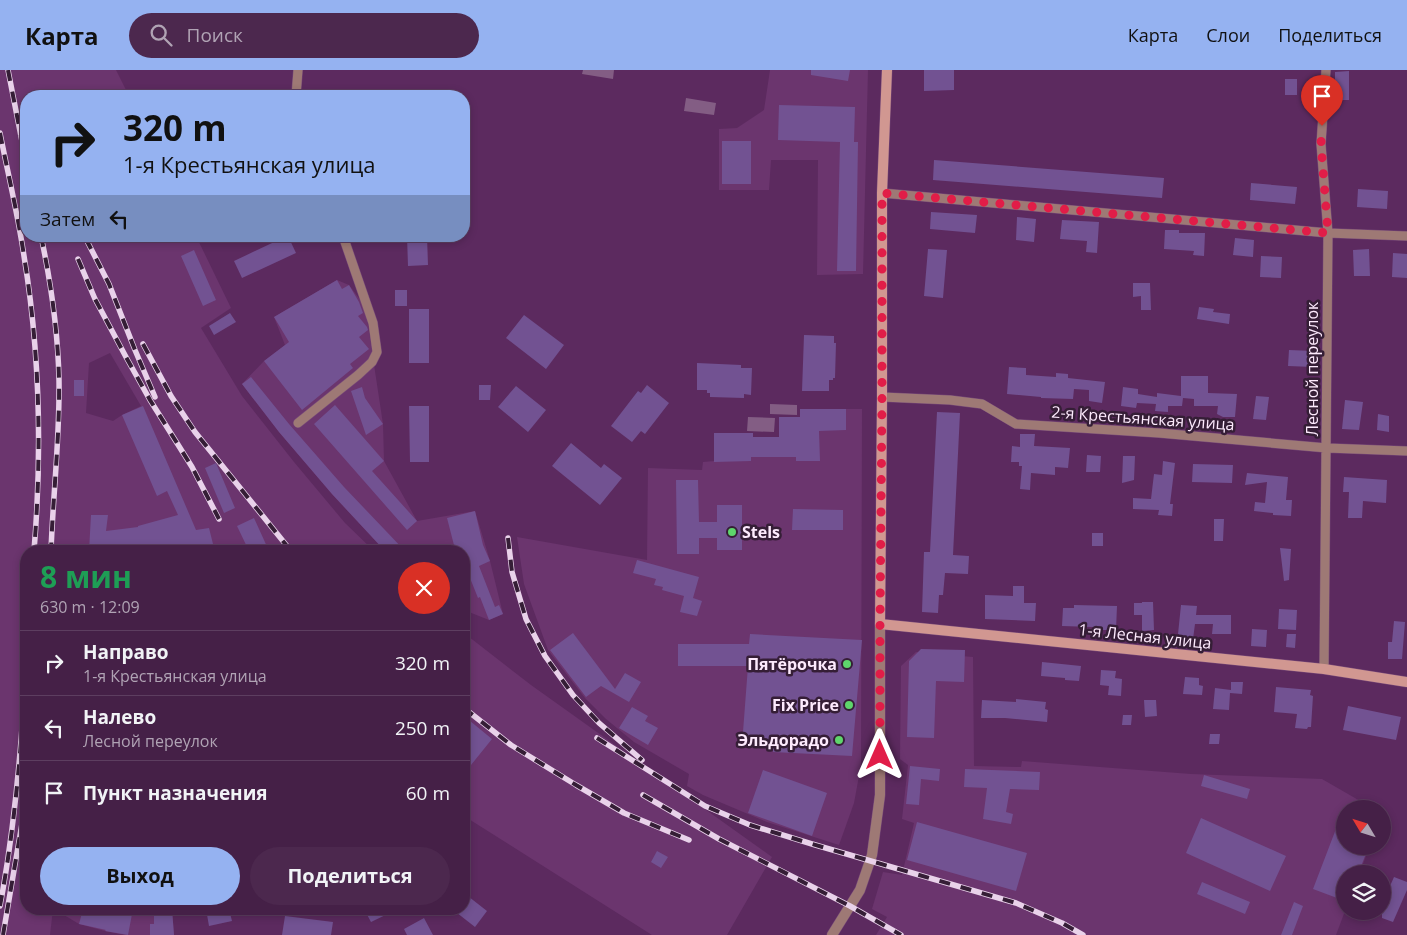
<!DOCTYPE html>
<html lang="ru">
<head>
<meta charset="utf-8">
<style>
	:root { --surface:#452047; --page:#4c284e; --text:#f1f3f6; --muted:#b0a3b4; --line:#5d3e60; --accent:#95b2f1 }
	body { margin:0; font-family:"Open Sans",sans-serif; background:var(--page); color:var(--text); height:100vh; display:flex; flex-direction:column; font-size:19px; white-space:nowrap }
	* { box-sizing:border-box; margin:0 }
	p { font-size:16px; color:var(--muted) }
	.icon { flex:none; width:28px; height:28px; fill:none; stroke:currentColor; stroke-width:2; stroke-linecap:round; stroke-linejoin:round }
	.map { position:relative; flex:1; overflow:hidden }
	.side { position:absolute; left:20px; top:475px; width:450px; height:370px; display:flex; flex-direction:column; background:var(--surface); border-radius:20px; box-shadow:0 2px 8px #0003,0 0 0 1px var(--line) }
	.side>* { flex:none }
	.top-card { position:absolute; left:20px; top:20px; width:450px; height:152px; border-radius:20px; box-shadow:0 2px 8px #0003,0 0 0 1px var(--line); background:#95b2f1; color:#111; overflow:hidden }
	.needle { width:32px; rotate:308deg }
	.buttons { position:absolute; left:1336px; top:730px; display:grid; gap:10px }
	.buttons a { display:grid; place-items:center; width:55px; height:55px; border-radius:50%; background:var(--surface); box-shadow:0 2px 8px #0003,0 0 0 1px var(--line); font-size:25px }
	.pin { position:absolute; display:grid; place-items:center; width:42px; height:42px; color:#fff; margin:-51px -21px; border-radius:50% 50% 50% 0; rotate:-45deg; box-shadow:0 0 5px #0007 }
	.pin .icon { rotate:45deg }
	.me { position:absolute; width:55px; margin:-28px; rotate:0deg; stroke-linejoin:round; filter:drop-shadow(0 0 4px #0008) }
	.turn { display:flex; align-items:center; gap:18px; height:105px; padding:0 20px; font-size:22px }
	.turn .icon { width:65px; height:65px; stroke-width:2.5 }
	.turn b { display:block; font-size:35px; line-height:42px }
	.then { display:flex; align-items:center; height:48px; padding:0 20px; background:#0003; gap:10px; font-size:19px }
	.round { display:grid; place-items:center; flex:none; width:52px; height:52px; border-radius:26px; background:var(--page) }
	.overview { display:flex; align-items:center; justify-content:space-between; height:85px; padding:0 20px }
	h1 { font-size:30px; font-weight:700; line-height:38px; color:#1e9e55 }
	.action { display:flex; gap:10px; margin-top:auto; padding:10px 20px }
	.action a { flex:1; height:58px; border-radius:30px; background:var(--accent); color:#111; font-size:20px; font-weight:700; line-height:58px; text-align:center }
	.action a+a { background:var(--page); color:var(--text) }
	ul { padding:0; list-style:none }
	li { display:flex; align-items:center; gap:15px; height:65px; padding:0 20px; border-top:1px solid var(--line) }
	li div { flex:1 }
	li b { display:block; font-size:19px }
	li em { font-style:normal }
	header { display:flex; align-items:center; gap:30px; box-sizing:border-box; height:70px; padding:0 25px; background:var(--accent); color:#111 }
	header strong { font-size:24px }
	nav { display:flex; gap:28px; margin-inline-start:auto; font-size:18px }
	.search { width:350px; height:45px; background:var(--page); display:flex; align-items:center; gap:12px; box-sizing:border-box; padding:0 18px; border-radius:28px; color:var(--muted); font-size:19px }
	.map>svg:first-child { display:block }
</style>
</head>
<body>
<header>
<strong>Карта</strong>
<div class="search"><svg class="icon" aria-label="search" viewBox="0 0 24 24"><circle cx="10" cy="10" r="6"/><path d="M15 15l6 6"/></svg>Поиск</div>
<nav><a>Карта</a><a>Слои</a><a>Поделиться</a></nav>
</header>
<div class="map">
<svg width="1407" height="865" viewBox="0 0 1407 865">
	<rect width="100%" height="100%" fill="#5c2a5f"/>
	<path fill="#6b356e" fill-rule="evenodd" d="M0 0H116L129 26H26V166H196L231 238 201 258 242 326 294 392 345 453 374 481H26V839H53L50 865H0ZM110 283 141 336 122 345 113 351 86 343 89 293Z
		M770 0H868L863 204 817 205 818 90H771L769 120H719V59L737 58 764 40Z
		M337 210 349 215 361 231 366 242 383 354 384 391 417 451 475 441 490 491 503 544 489 550 464 540V481H385L332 424 279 362 242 314 264 291 285 275 274 247Z
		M800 339H862L861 695 854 733 839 775 767 752 703 725 687 716 689 704 634 672 606 649 585 628 548 580 524 514 517 467 647 490 648 398 702 400 703 392 714 391V363H753V367H779V347H800Z
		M464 563 531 615 772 787 727 865H652L464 746Z
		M916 582 973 587 974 696 1021 697 1022 691 1191 704 1322 709 1374 739H1345V776H1370L1359 804H1345V841L1336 865H876L887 847 872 839 883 802 902 805 914 753 902 749 908 695 900 689 901 596Z
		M54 839H172L174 865H125L105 861 79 854Z"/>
	<path fill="#835d84" d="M583 0H614L613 9 582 4Z
		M686 28 716 33 714 45 684 41Z
		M770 334 797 335V345L770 344Z
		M748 347 775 348 774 362 747 361Z"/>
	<path fill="#725292" d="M811 0H850L848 11 811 5Z
		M924 0H954V20L924 21Z
		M1349 1V30H1335V2Z
		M1285 9H1297V25H1285Z
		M779 35 855 37 854 72H858L856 201H837L840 72 778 70Z
		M722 71H751V114H722Z
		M934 90 1164 108 1162 128 933 110Z
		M1251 113 1297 117 1295 134 1250 130Z
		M1358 119 1388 121 1387 139 1357 137Z
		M931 142 977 145 975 163 930 159Z
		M1017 147 1036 149 1034 172 1016 170Z
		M1062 150 1099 152 1097 183 1086 182 1087 171 1060 169Z
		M1165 160H1179V163H1205L1204 186 1193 185 1194 181 1164 179Z
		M287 166H288L296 183 242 208 234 191Z
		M407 166H427L428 195 408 196Z
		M1235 168 1254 170 1253 187 1233 185Z
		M928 179 947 180 943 228 924 226Z
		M1369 179 1370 206H1354L1353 180Z
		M194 180 216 230 203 236 181 186Z
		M1393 183 1407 184V208L1392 207Z
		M1261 186 1282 187 1281 208 1260 207Z
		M337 210 342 219 349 215 359 232 363 243 358 246 367 257 368 260 359 267 369 279 350 294 353 298 302 340 264 291 289 272 274 247Z
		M1133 213H1150L1151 240H1141V226L1133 227Z
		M395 220H407V236H395Z
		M1199 237 1214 239 1213 242 1230 244 1229 254 1197 249Z
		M409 239H429V293H409Z
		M230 243 236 252 214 265 209 256Z
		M524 245 564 275 546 299 506 268Z
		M804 265 834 266V273H836L835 308H833V310H829V321H802Z
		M1289 280 1314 281 1313 297 1288 296Z
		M697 293 741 295V298H752L751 325 744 324V328L710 327V323H707V320H697Z
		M1009 297 1026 298V305L1056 307V303L1068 304V308L1105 312 1102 333 1089 331V320L1074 319 1073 329 1041 328V327L1007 324Z
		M1181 306H1208V323L1237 324 1235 347H1223L1217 344 1218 336H1194V329L1183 328 1182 336H1168V342L1155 341 1156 334 1137 333 1136 338 1121 336 1123 317 1138 319V324L1157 327V323L1181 326Z
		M251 307 289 354 344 417 405 481H385L332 424 279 362 242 314Z
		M74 310H84V326H74Z
		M479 315H491L490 330H479Z
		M647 315 669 333 645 364 641 361 632 372 611 356 638 321 641 323Z
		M516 316 546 340 528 362 498 337Z
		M362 317 365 328 383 354 366 365 351 321Z
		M1256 326 1269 327 1266 350 1253 349Z
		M1345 330 1363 332 1359 360 1342 359Z
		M335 335 384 391 372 401 417 451 407 460 314 354Z
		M143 336 196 460 209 458 214 478 198 481H89L91 445H108L106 461 138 457V456L178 445 167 421 157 426 122 345Z
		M409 336H429V392H410Z
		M800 339H846V360L819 361 820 391H796V387H751V391L714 392V363H753V367H779V347H800Z
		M937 342 960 343 953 485 969 486 968 504 945 503 943 525H939L938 543 922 542 924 482H930Z
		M1378 344 1389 346V362L1377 360Z
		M1020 364H1035L1034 376 1070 378 1068 398 1055 397V405L1031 403 1030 420 1020 419 1022 396H1019V392H1011L1012 376 1020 377Z
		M571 373 601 398 604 394 622 408 600 435 552 396Z
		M1087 385 1101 386 1100 402H1086Z
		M1123 386H1135L1134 410 1122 413Z
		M1163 391 1175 393 1170 434H1173L1172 446 1158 445 1159 440 1133 439V428L1151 429 1154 404 1162 405Z
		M216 393 235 438 224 443 205 398Z
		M1193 394 1233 395 1232 413 1192 412Z
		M1247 403 1288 407 1286 430H1292L1291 446 1273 445V443L1254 441 1255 432 1265 433 1267 412 1245 415Z
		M1344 407 1387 410 1386 433 1363 431 1362 448H1348L1349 422H1343Z
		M676 410H698L699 452H717V435H742V480H717V468H699V484H677Z
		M793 439 843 440V460H792Z
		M475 441 483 475 490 491 479 496 495 537 499 535 503 544 489 550 480 527 478 528 464 493V481H459L457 478 455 479 447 448Z
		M254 448 269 481H249L237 456Z
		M1214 449H1224L1223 471H1214Z
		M1092 463H1103V476H1092Z
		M1280 478 1291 479 1289 510 1284 511Z
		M637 490 699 507 693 528 702 531 697 546 680 542 684 526 662 520 663 517 654 515 656 509 633 503Z
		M1013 516H1024V533H1036L1035 551 985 549V525L1013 526Z
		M1142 532H1153L1154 560 1142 561V545H1134V533H1142Z
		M1074 535 1117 536 1116 560H1093V557L1062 556 1063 538H1074Z
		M1181 535 1197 536 1196 545H1231V564H1212L1213 554H1195L1193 569 1179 567V564H1178Z
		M1279 539 1297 540 1296 560 1278 559Z
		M1394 551 1405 552 1402 589H1388V572H1392Z
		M1252 559 1267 560 1266 577 1251 576Z
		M573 563 615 619 625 603 641 612 629 632 601 616 586 627 550 580Z
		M750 564 862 570 852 686 773 682V677L742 675 748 596H678V574H749Z
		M1287 564H1296L1295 578 1286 577Z
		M921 579 965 580 964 612 936 611 934 668 907 667 909 591Z
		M1042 592 1081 596 1079 611 1065 610V608L1041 606Z
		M1101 600 1116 601 1115 608 1122 609 1121 626 1108 625 1109 616 1100 615Z
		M1185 607 1199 608V615L1203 616 1202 625 1183 624Z
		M1231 612H1243L1242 624 1230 623 1229 640 1213 639 1215 618 1231 620Z
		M1276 617 1311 620 1310 625 1313 626 1311 657H1308L1307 659 1295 658 1297 644 1274 642Z
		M1016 629 1046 632 1045 639 1048 640 1047 652 1005 648H981L982 630 1016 632Z
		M1144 630H1156L1157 646 1145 647Z
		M1348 636 1401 647 1396 670 1343 660Z
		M632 637 648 646 645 651 658 658 648 675 619 658Z
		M1123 645H1132L1131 655H1122Z
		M464 646 492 669 471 695 464 689Z
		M1210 664H1220L1219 674H1209Z
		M910 696 940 699 939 711 921 709 919 735 906 734Z
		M965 699 1040 702 1039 720 1010 719 1006 742 1013 744 1011 754 983 749 987 718 964 717Z
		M763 700 827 723 812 766 748 743Z
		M1204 705 1250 719 1247 729 1201 716Z
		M1344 738 1345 776H1369L1358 804H1345V831L1313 819Z
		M1201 748 1286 786 1270 821 1186 783Z
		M917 752 1027 783 1016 821 907 790Z
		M657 781 668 787 661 798 651 792Z
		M1394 807 1407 812V820L1393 852 1382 848V834Z
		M1202 812 1250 832 1245 844 1197 824Z
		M464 823 487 841 475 857 452 839H464Z
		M1294 832 1303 836 1292 865H1281Z
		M83 839H133L128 865 105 861 106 860 79 854Z
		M154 839H172L174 865H150V854H154Z
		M206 839H229L232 851 209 856Z
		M364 839H398L371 852Z
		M285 846 333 852 331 865H282Z
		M424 848 433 865H407L404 859Z"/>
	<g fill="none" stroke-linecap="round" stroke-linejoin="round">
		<defs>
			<path id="minor" d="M296 26 298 0
				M882 123 1328 163 1407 166
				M882 327 950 330 982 334 1016 354 1159 363 1327 378 1407 381
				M298 353 358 305 372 292 377 282 373 253 343 166
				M1324 599 1328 163 1321 74 1326 0"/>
			<path id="tertiary" d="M832 865 860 820 872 785 880 725V554"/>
			<path id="secondary" d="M887 0 882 123V329L880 554 1324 599 1407 612"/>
		</defs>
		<use href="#minor" stroke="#764978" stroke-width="10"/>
		<use href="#tertiary" stroke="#764978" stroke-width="11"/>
		<use href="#secondary" stroke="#764978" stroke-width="11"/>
		<use href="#minor" stroke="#9e7975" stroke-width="9"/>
		<use href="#tertiary" stroke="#9e7975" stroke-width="10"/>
		<use href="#secondary" stroke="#d19791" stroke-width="10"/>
		<defs>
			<path id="rail" d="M8 0 26 92
				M0 63C8 104 18 145 24 186 40 283 42 383 34 481
				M41 166C51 213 58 262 59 310 60 367 53 424 51 481
				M86 169 109 214 135 280 155 327
				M78 189 95 229 126 287 150 330 192 397 219 449
				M143 274 171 326 195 362 291 481
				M508 468 512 502 526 549 545 586 573 625 599 653 642 690
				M464 638 511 675 576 715 624 743 689 770
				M597 668 705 736 750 755 812 774 1016 833 1062 853 1083 865
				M643 725 719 769 850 836 901 865
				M0 836C15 756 22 674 26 593
				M3 865 26 730"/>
		</defs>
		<use href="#rail" stroke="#e9d2ea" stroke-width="5.5"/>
		<use href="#rail" stroke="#351e36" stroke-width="4" stroke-dasharray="11" stroke-linecap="butt"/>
	</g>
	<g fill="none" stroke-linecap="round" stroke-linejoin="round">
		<path stroke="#e11d48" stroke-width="9" stroke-dasharray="0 16.2" d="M880 685V554L882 329V123L1328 163 1321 74 1322 56"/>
	</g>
	<g fill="#5ed56c" stroke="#351e36" stroke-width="2">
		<circle cx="732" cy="462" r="5"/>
		<circle cx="847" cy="594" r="5"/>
		<circle cx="849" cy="635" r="5"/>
		<circle cx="839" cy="670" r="5"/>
	</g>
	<g text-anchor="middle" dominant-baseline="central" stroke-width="5" stroke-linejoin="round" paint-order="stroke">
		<g font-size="16" fill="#fdeafd" stroke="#351e36">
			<text transform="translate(1312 299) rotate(-90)">Лесной переулок</text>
			<text transform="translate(1143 348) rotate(4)">2-я Крестьянская улица</text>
			<text transform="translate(1145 566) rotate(6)">1-я Лесная улица</text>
		</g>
		<g font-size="16" font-weight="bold" fill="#fdeafd" stroke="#351e36" text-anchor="end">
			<text x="742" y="462" text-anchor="start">Stels</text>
			<text x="837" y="594">Пятёрочка</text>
			<text x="839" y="635">Fix Price</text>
			<text x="829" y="670">Эльдорадо</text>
		</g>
	</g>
</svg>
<div class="buttons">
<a><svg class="needle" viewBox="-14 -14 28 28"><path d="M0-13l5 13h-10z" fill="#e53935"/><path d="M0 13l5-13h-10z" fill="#b0a3b4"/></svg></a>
<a><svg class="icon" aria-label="layers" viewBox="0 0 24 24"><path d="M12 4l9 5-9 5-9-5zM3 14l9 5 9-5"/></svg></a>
</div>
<div class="pin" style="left:1322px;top:56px;background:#d93025"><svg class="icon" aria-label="arrive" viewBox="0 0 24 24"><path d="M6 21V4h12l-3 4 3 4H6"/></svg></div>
<svg class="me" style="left:880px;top:685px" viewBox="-20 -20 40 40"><path d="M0-17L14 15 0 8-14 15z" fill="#e11d48" stroke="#fff" stroke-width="4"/></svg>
<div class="top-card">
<div class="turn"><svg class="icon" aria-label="right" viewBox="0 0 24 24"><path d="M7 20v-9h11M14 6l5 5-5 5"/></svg><div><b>320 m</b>1-я Крестьянская улица</div></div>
<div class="then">Затем<svg class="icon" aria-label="left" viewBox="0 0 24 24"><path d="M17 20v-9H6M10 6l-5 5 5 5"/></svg></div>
</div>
<section class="side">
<div class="overview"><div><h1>8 мин</h1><p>630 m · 12:09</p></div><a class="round" style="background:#d93025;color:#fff"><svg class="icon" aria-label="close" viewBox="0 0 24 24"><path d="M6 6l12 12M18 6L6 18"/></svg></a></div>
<ul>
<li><svg class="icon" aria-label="right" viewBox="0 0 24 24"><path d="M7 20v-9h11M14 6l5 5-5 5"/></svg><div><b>Направо</b><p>1-я Крестьянская улица</p></div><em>320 m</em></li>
<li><svg class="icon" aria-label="left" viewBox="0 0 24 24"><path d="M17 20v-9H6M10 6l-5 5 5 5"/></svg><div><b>Налево</b><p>Лесной переулок</p></div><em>250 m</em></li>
<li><svg class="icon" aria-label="arrive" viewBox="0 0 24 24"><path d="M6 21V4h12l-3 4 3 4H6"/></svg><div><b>Пункт назначения</b></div><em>60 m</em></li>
</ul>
<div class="action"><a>Выход</a><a>Поделиться</a></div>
</section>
</div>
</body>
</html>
